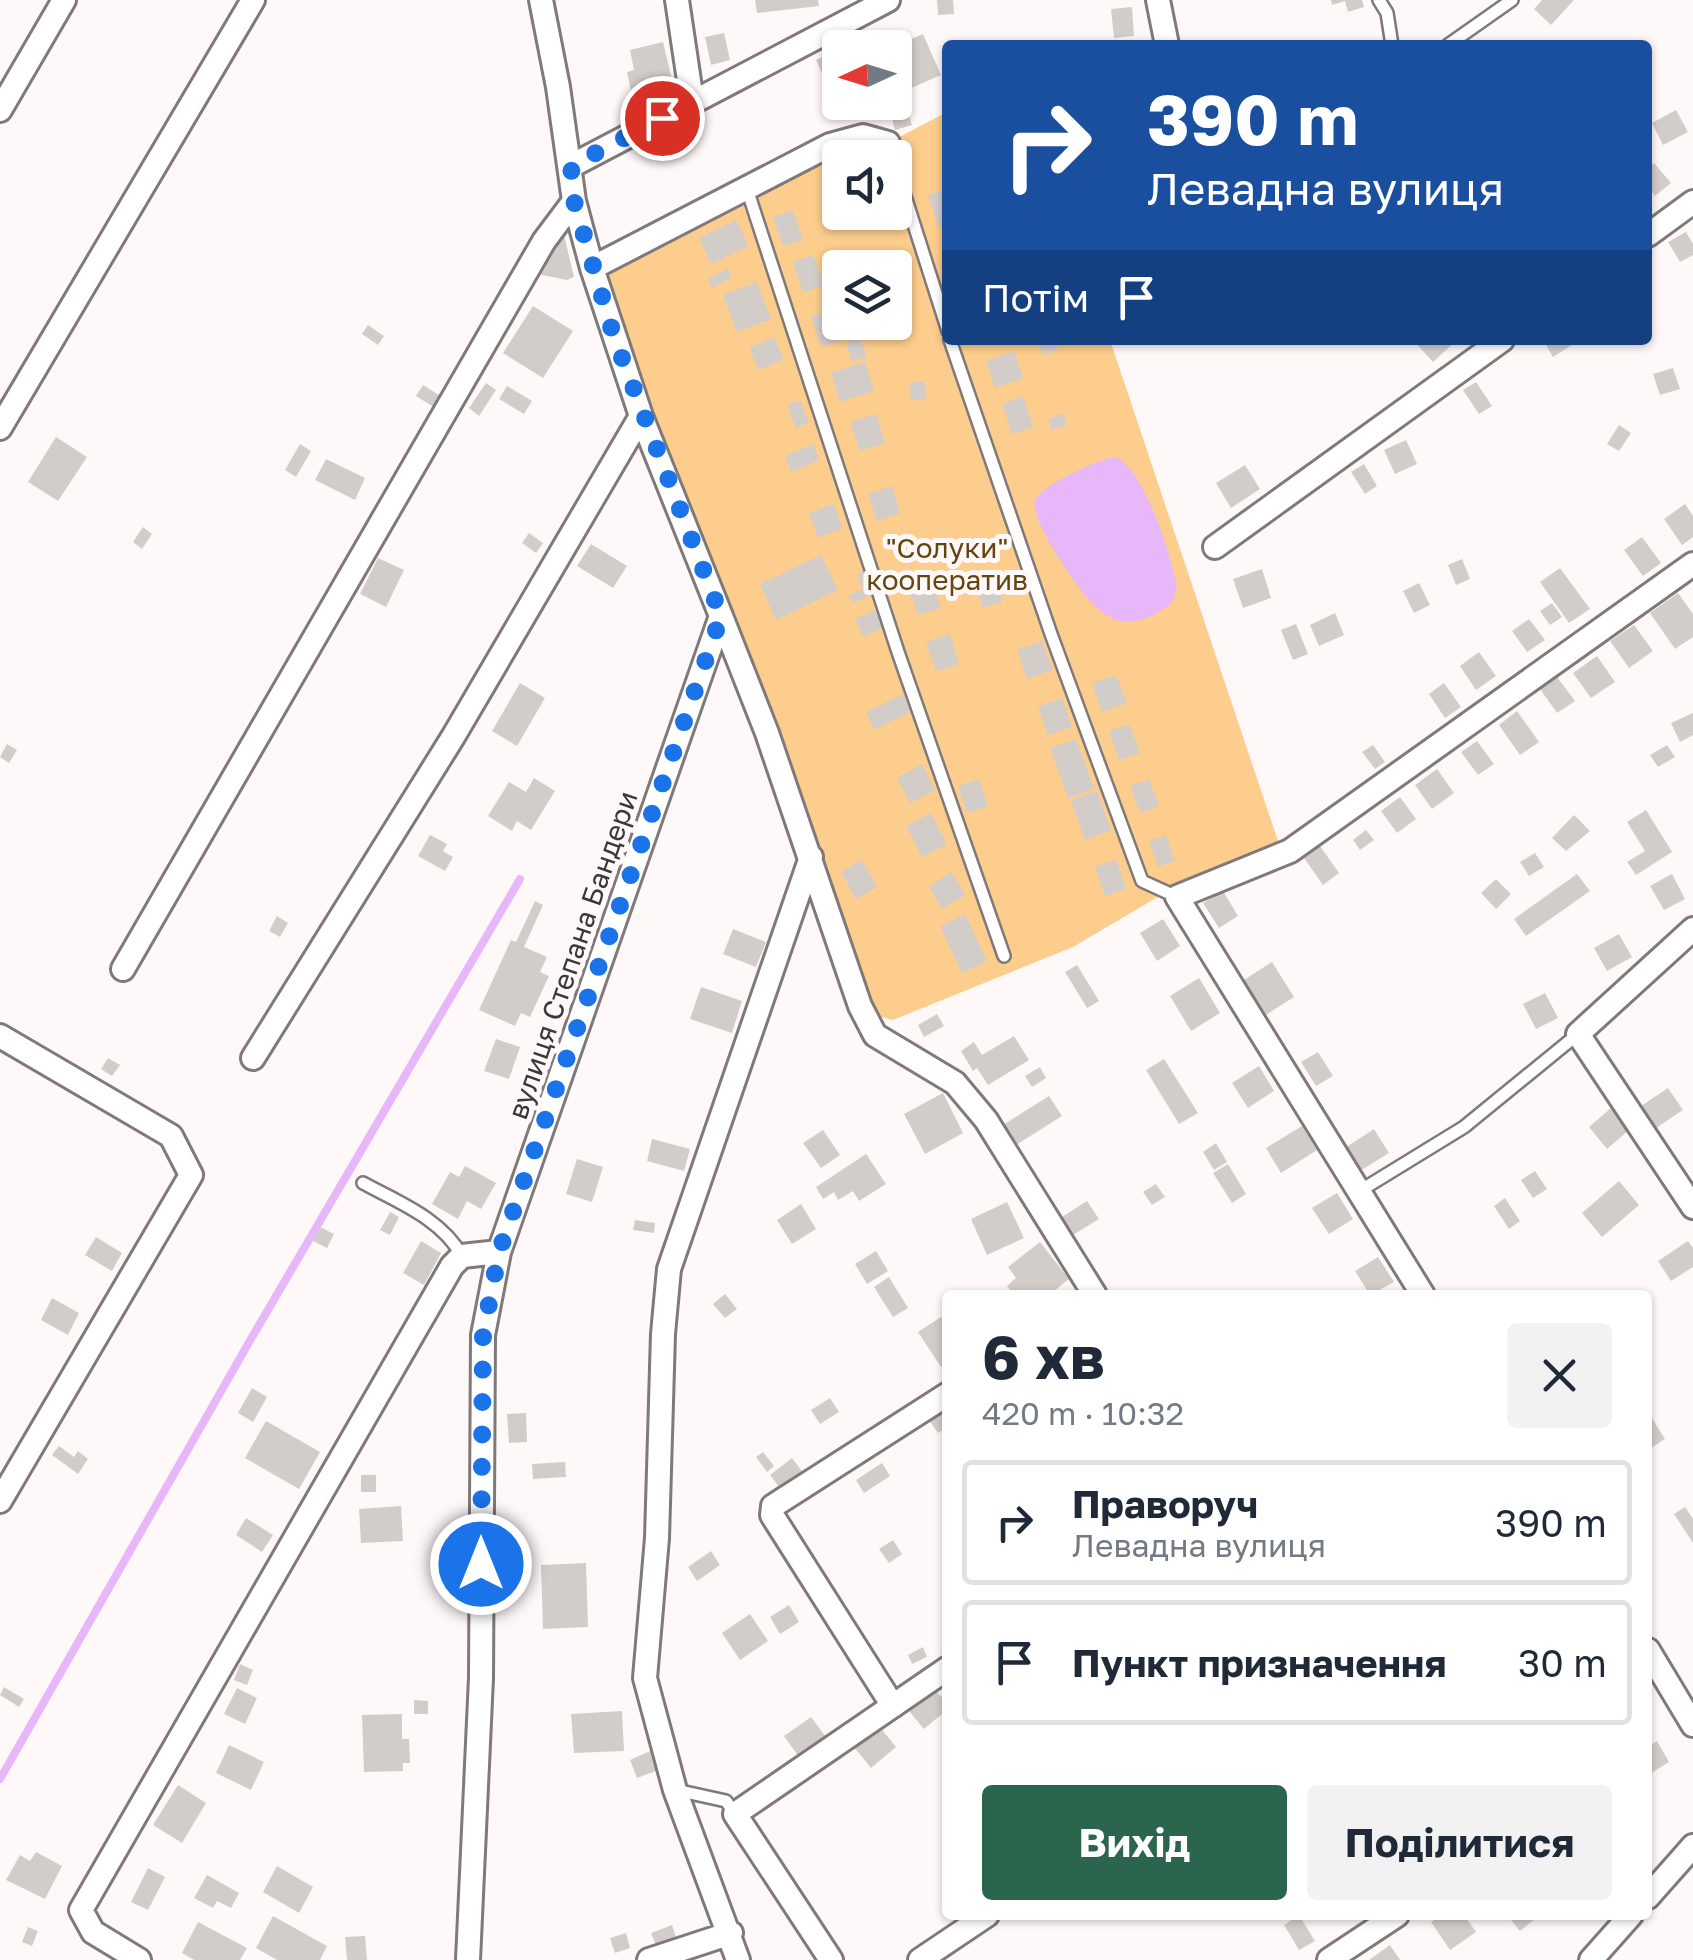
<!DOCTYPE html>
<html lang="uk">
<head>
<meta charset="utf-8">
<style>
	:root { --surface:#fff; --page:#f2f2f3; --text:#1f2937; --muted:#747a83; --line:#e0e1e3; --accent:#2b654e }
	body { margin:0; font-family:"Golos Text",sans-serif; background:var(--page); color:var(--text); height:100vh; display:flex; flex-direction:column; font-size:38px; white-space:nowrap }
	* { box-sizing:border-box; margin:0 }
	p { font-size:32px; color:var(--muted) }
	.icon { flex:none; width:55px; height:55px; fill:none; stroke:currentColor; stroke-width:2; stroke-linecap:round; stroke-linejoin:round }
	.map { position:relative; flex:1; overflow:hidden }
	.panel { position:absolute; left:942px; top:1290px; width:710px; height:630px; display:flex; flex-direction:column; background:var(--surface); border-radius:10px; box-shadow:0 2px 8px #0004 }
	.panel>* { flex:none }
	.guide { position:absolute; left:942px; top:40px; width:710px; height:305px; border-radius:10px; box-shadow:0 2px 8px #0004; background:#1a4fa0; color:#fff; overflow:hidden }
	.needle { width:65px; rotate:266deg }
	.buttons { position:absolute; left:822px; top:30px; display:grid; gap:20px }
	.buttons a { display:grid; place-items:center; width:90px; height:90px; border-radius:10px; background:var(--surface); box-shadow:0 2px 8px #0004; font-size:50px }
	.pin { position:absolute; display:grid; place-items:center; width:85px; height:85px; color:#fff; margin:-42px; border:5px solid #fff; border-radius:50%; box-shadow:0 2px 10px #0007 }
	.me { position:absolute; width:110px; margin:-55px; rotate:0deg; stroke-linejoin:round; filter:drop-shadow(0 0 8px #0008) }
	.turn { display:flex; align-items:center; gap:35px; height:210px; padding:0 40px; font-size:45px }
	.turn .icon { width:130px; height:130px; stroke-width:2.5 }
	.turn b { display:block; font-size:70px; line-height:85px }
	.then { display:flex; align-items:center; height:95px; padding:0 40px; background:#0003; gap:20px; font-size:38px }
	.round { display:grid; place-items:center; flex:none; width:105px; height:105px; border-radius:10px; background:var(--page) }
	.head { display:flex; align-items:center; justify-content:space-between; height:170px; padding:0 40px }
	h1 { font-size:60px; font-weight:700; line-height:75px }
	.primary-button { display:flex; gap:20px; margin-top:auto; padding:20px 40px }
	.primary-button a { flex:1; height:115px; border-radius:10px; background:var(--accent); color:#fff; font-size:40px; font-weight:700; line-height:115px; text-align:center }
	.primary-button a+a { background:var(--page); color:var(--text) }
	ul { padding:0; list-style:none }
	li { display:flex; align-items:center; gap:30px; height:125px; margin:0 20px 15px; padding:0 20px; border:5px solid var(--line); border-radius:10px }
	li div { flex:1 }
	li b { display:block; font-size:38px }
	li em { font-style:normal }
	.map>svg:first-child { display:block }
</style>
</head>
<body>
<div class="map">
<svg width="1693" height="1960" viewBox="0 0 1693 1960">
	<rect width="100%" height="100%" fill="#fff8f8"/>
	<path fill="#fccd8c" fill-rule="evenodd" d="M947 112 948 340H1110L1279 844 1178 885 1073 947 893 1020 881 1017 867 991 820 855 636 373 607 278 592 268 847 147 888 143ZM840 158H895V212H840ZM840 268H895V322H840Z"/>
	<path fill="#e7b7f9" d="M1115 457C1144 468 1172 557 1177 588L1172 603C1158 613 1139 625 1122 621 1109 619 1098 610 1090 601 1077 587 1029 518 1035 501 1042 484 1098 460 1115 457Z"/>
	<g fill="none" stroke-linecap="round" stroke-linejoin="round">
		<path stroke="#e7b7f9" stroke-width="8" d="M0 1779 248 1344 520 879"/>
	</g>
	<path fill="#d3cdca" d="M755 0H818L819 6 757 13Z
		M937 0H953L954 14 938 15Z
		M1331 0H1362L1364 7 1348 12 1345 1 1332 5Z
		M1542 0H1574L1551 25 1534 9Z
		M1132 7 1134 36 1114 38 1111 9Z
		M724 33 730 60 711 65 705 37Z
		M923 34 941 75 909 89 895 56V46Z
		M663 42 675 92 652 97 653 104 635 109 627 72 634 70 630 50Z
		M840 49V100L835 102 816 60Z
		M906 106 912 125 895 130 890 111Z
		M1676 110 1688 132 1663 145 1652 123Z
		M1654 163 1671 183 1655 196 1648 187V169Z
		M948 188V224L939 227 928 195Z
		M793 210 803 240 783 246 773 217Z
		M736 220 749 246 711 264 699 238Z
		M1686 232 1693 244V255L1680 262 1668 242Z
		M557 235H564L574 277 567 280 537 274Z
		M813 255 824 286 803 292 793 262Z
		M728 268 732 277 712 288 708 279Z
		M757 282 771 319 737 332 723 295Z
		M533 306 573 331 543 378 503 353Z
		M835 308 845 338 821 347 811 316Z
		M368 325 384 336 378 345 362 334Z
		M774 337 784 359 759 370 749 348Z
		M860 338 867 357 852 362 846 343Z
		M1046 340H1054L1058 350 1043 355 1038 343Z
		M1413 340H1457L1433 362Z
		M1543 340H1579L1553 357Z
		M1014 351 1023 378 995 388 986 361Z
		M865 362 874 391 840 402 831 373Z
		M1673 368 1680 389 1660 395 1653 374Z
		M924 381 926 399 911 400 909 383Z
		M1476 382 1492 406 1479 414 1463 390Z
		M486 383 496 390 479 416 469 408Z
		M423 385 442 397 435 408 416 396Z
		M507 386 532 401 524 414 499 399Z
		M1023 396 1033 427 1012 434 1002 404Z
		M800 400 809 422 796 428 787 405Z
		M1063 413 1067 425 1052 430 1048 419Z
		M876 414 885 443 860 451 850 422Z
		M1619 425 1631 433 1619 451 1607 444Z
		M56 437 87 457 58 501 28 482Z
		M1406 440 1417 464 1395 474 1384 450Z
		M300 444 311 451 296 477 285 470Z
		M813 444 819 460 791 472 785 456Z
		M326 459 365 478 355 500 315 480Z
		M1364 464 1377 486 1365 494 1351 472Z
		M1245 465 1260 489 1231 508 1216 483Z
		M892 486 900 513 877 521 868 494Z
		M834 504 843 528 818 538 809 513Z
		M1685 504 1693 516V537L1682 545 1664 519Z
		M143 527 152 534 142 549 133 542Z
		M529 533 543 543 536 553 522 543Z
		M1642 537 1661 563 1643 576 1624 550Z
		M591 544 627 566 613 588 577 566Z
		M821 555 838 590 776 620 760 584Z
		M378 558 404 570 386 607 360 594Z
		M1462 559 1470 579 1456 585 1448 565Z
		M1560 568 1590 609 1569 623 1540 582Z
		M1262 569 1271 598 1243 608 1233 579Z
		M867 570 877 593 852 603 849 595 863 589 857 574Z
		M931 578 941 608 918 615 908 586Z
		M996 582 1003 601 983 608 977 589Z
		M1419 583 1430 605 1414 613 1403 591Z
		M1678 593 1693 614V637L1675 649 1650 613Z
		M1552 603 1562 617 1550 625 1540 611Z
		M875 610 883 628 863 637 855 619Z
		M1335 613 1344 635 1319 646 1310 625Z
		M1529 619 1545 640 1527 652 1512 631Z
		M1296 624 1308 654 1293 660 1281 630Z
		M1634 625 1653 651 1629 668 1610 641Z
		M950 634 959 664 936 671 926 642Z
		M1042 641 1053 670 1027 679 1017 650Z
		M1479 652 1496 676 1476 690 1460 666Z
		M1597 656 1615 682 1591 698 1573 673Z
		M1116 675 1127 703 1102 712 1092 683Z
		M1557 677 1575 701 1557 713 1540 689Z
		M520 683 545 698 517 746 492 731Z
		M1444 683 1461 707 1445 718 1429 694Z
		M903 694 912 711 874 730 866 712Z
		M1062 698 1072 727 1048 735 1038 707Z
		M1517 711 1539 742 1520 755 1499 725Z
		M1693 713V735L1680 742 1671 723Z
		M1129 724 1140 753 1119 760 1109 731Z
		M1076 739 1094 789 1068 798 1050 748Z
		M1477 741 1494 764 1478 775 1461 752Z
		M7 744 17 750 9 763 0 757Z
		M1373 745 1385 762 1375 769 1362 752Z
		M1667 745 1675 757 1658 767 1650 755Z
		M922 764 935 790 910 803 897 778Z
		M1437 769 1454 793 1432 809 1415 785Z
		M534 778 555 791 531 830 517 821 512 831 488 816 509 782 526 792Z
		M979 779 988 806 967 813 958 786Z
		M1149 779 1159 806 1140 813 1130 786Z
		M1097 791 1111 830 1085 840 1071 800Z
		M1400 797 1416 819 1397 833 1381 811Z
		M1646 810 1672 852 1636 875 1627 862 1645 851 1627 822Z
		M931 813 947 844 922 857 906 826Z
		M1574 815 1590 831 1566 851 1552 838Z
		M1366 830 1374 840 1360 850 1353 840Z
		M430 835 447 844 443 851 453 857 445 871 418 856Z
		M1166 835 1175 861 1158 867 1149 841Z
		M1320 846 1339 873 1323 885 1304 858Z
		M1535 853 1544 867 1529 876 1520 862Z
		M1116 859 1126 889 1105 896 1095 867Z
		M862 860 877 887 856 899 841 872Z
		M952 872 965 895 942 909 929 886Z
		M1577 874 1590 891 1526 936 1514 919Z
		M1672 874 1685 899 1664 910 1650 886Z
		M1496 879 1511 894 1496 909 1481 893Z
		M1223 891 1238 916 1219 928 1203 903Z
		M535 901 543 905 524 947 547 957 540 972 549 976 530 1017 521 1013 515 1026 479 1010 511 940 516 942Z
		M965 914 987 961 962 973 940 926Z
		M277 916 288 923 280 937 269 931Z
		M1163 919 1180 946 1157 961 1140 933Z
		M733 929 766 942 756 967 723 954Z
		M1619 934 1632 957 1607 971 1594 948Z
		M1272 962 1294 997 1261 1018 1239 983Z
		M1077 965 1099 1001 1087 1008 1065 972Z
		M1199 978 1220 1013 1191 1031 1170 996Z
		M701 987 742 1001 732 1033 690 1019Z
		M1545 993 1558 1018 1536 1029 1523 1004Z
		M937 1014 944 1026 924 1037 918 1025Z
		M1014 1036 1029 1060 988 1085 977 1068 973 1071 961 1051 974 1042 982 1055Z
		M496 1039 520 1047 509 1079 484 1071Z
		M1318 1052 1333 1076 1316 1086 1301 1062Z
		M108 1058 120 1065 112 1076 101 1069Z
		M1164 1059 1198 1113 1179 1124 1146 1070Z
		M1259 1066 1274 1091 1248 1108 1232 1083Z
		M1040 1067 1046 1078 1032 1087 1025 1076Z
		M1668 1088 1683 1110 1656 1128 1641 1106Z
		M943 1093 963 1133 925 1154 904 1114Z
		M1049 1096 1062 1116 1016 1145 1003 1125Z
		M1611 1108 1629 1130 1607 1149 1589 1127Z
		M1302 1126 1317 1150 1281 1173 1266 1148Z
		M1374 1129 1389 1153 1360 1171 1345 1148Z
		M823 1130 840 1155 821 1168 803 1143Z
		M652 1139 690 1149 684 1171 647 1161Z
		M1216 1143 1227 1162 1214 1170 1203 1152Z
		M866 1154 886 1184 859 1201 853 1191 838 1200 834 1192 823 1199 816 1187Z
		M577 1159 603 1167 592 1202 566 1194Z
		M1228 1164 1246 1194 1232 1203 1213 1173Z
		M465 1166 496 1183 481 1209 467 1201 458 1219 432 1204 450 1172 459 1177Z
		M1535 1171 1547 1189 1533 1198 1521 1180Z
		M1619 1181 1639 1205 1602 1237 1582 1213Z
		M1156 1184 1165 1197 1152 1205 1143 1192Z
		M1337 1193 1353 1219 1329 1234 1312 1208Z
		M1505 1198 1520 1221 1509 1229 1494 1206Z
		M1087 1201 1099 1219 1073 1235 1062 1217Z
		M1007 1202 1024 1238 987 1255 971 1219Z
		M801 1204 816 1229 792 1244 777 1220Z
		M390 1212 399 1217 390 1235 380 1230Z
		M635 1220 655 1223 654 1233 633 1230Z
		M320 1227 334 1234 327 1248 313 1241Z
		M96 1237 122 1253 112 1271 85 1255Z
		M421 1241 441 1253 424 1285 403 1273Z
		M1688 1241 1693 1248V1267L1671 1281 1658 1261Z
		M1040 1242 1069 1279 1049 1295H1014L1007 1286 1016 1278 1008 1267Z
		M876 1251 888 1271 867 1284 855 1264Z
		M1378 1257 1394 1282 1370 1295 1355 1271Z
		M889 1277 908 1308 893 1317 874 1287Z
		M725 1294 737 1309 725 1318 713 1304Z
		M52 1298 79 1313 68 1335 41 1320Z
		M941 1317 948 1326V1362L941 1367 918 1332Z
		M252 1388 267 1397 253 1422 238 1413Z
		M830 1398 839 1412 820 1424 811 1410Z
		M940 1410 948 1426 938 1433 928 1419Z
		M1648 1412 1665 1439 1648 1450Z
		M526 1413 527 1442 509 1443 507 1414Z
		M266 1421 320 1452 299 1489 245 1458Z
		M59 1446 74 1457 78 1451 88 1459 78 1474 52 1455Z
		M763 1452 774 1466 767 1472 756 1457Z
		M792 1458 805 1475 783 1492 770 1475Z
		M565 1462 566 1477 533 1479 532 1464Z
		M882 1463 890 1476 864 1493 856 1480Z
		M361 1475H376V1492H361Z
		M401 1506 403 1541 361 1543 359 1509Z
		M1685 1507 1693 1519V1543L1674 1514Z
		M246 1518 273 1535 262 1552 236 1535Z
		M893 1540 902 1554 889 1563 879 1549Z
		M711 1551 720 1565 697 1581 688 1567Z
		M586 1563 588 1627 543 1629 541 1565Z
		M789 1605 799 1622 780 1634 770 1617Z
		M750 1614 768 1641 740 1660 722 1633Z
		M923 1647 927 1657 912 1664 908 1655Z
		M240 1664 253 1670 247 1685 234 1680Z
		M4 1687 24 1699 19 1707 0 1695Z
		M237 1688 257 1698 245 1724 224 1714Z
		M934 1689 948 1704V1709L924 1729 908 1710Z
		M414 1700 428 1701V1714H414Z
		M622 1711 624 1751 574 1753 571 1714Z
		M402 1714V1739H409L410 1763H403V1771L364 1772 362 1715Z
		M811 1717 826 1737 799 1757 784 1736Z
		M879 1726 896 1747 871 1768 854 1747Z
		M1657 1741 1669 1762 1648 1775V1747Z
		M229 1745 264 1762 251 1790 216 1773Z
		M650 1751 656 1771 637 1778 630 1760Z
		M178 1785 206 1803 182 1843 153 1825Z
		M36 1852 62 1866 45 1899 6 1880 20 1855 30 1861Z
		M277 1866 313 1887 299 1913 263 1892Z
		M148 1868 165 1877 148 1910 131 1902Z
		M207 1875 239 1893 231 1908 217 1901 213 1908 194 1898Z
		M1299 1915 1315 1941 1299 1950 1284 1925Z
		M1442 1915H1464L1476 1932 1450 1950 1431 1922Z
		M1507 1915H1532L1535 1919 1520 1931Z
		M273 1916 327 1946 320 1960H277L256 1948Z
		M198 1922 247 1948 240 1960H194L182 1953Z
		M672 1925 677 1941 657 1948 651 1933Z
		M28 1927 38 1931 32 1946 22 1942Z
		M626 1933 630 1948 615 1953 610 1938Z
		M365 1936 367 1960H347L345 1937Z
		M1390 1945 1400 1960H1369Z"/>
	<g fill="none" stroke-linecap="round" stroke-linejoin="round">
		<defs>
			<path id="lane" d="M1379 0 1387 13 1392 45
				M1448 45 1512 0
				M895 165 948 331
				M747 189 898 652 1004 956
				M950 340 1051 634 1142 881 1177 897
				M363 1183C398 1202 442 1219 462 1256
				M1358 1192 1464 1127 1578 1034
				M676 1790 726 1801 735 1814"/>
			<path id="street" d="M677 0 692 101
				M1158 0 1167 45
				M0 110 64 0
				M571 166 888 0
				M1648 235 1693 202
				M592 268 830 145 863 136 888 143
				M0 428 253 0
				M1215 547 1502 340
				M721 616 767 733 860 1006 875 1035 955 1083 986 1120 1095 1295
				M1693 929 1578 1034 1693 1207
				M123 969 544 241 574 201
				M0 1036 171 1136 191 1175 0 1501
				M253 1058 453 737 641 416
				M1423 1295 1177 897 1290 851 1693 564
				M1648 1650 1693 1725
				M893 1706 772 1515 773 1506 948 1394
				M1648 1897 1693 1846
				M139 1960 93 1932 81 1910 452 1266 462 1256 499 1252
				M468 1960 481 1678 483 1335 499 1252 721 616 641 416 592 268 574 201 558 87 541 0
				M649 1960 731 1933
				M738 1960 675 1790 645 1678 657 1538 663 1334 669 1269 811 857
				M831 1960 735 1814 948 1668
				M920 1960 987 1915
				M1329 1960 1397 1915
				M1591 1960 1631 1915"/>
		</defs>
		<use href="#lane" stroke="#80797a" stroke-width="16"/>
		<use href="#street" stroke="#80797a" stroke-width="28"/>
		<use href="#lane" stroke="#fff" stroke-width="11"/>
		<use href="#street" stroke="#fff" stroke-width="22"/>
	</g>
	<g fill="none" stroke-linecap="round" stroke-linejoin="round">
		<path stroke="#1a73e8" stroke-width="18" stroke-dasharray="0 32.4" d="M481 1564 483 1335 499 1252 721 616 614 337 574 201 571 166 662 118"/>
	</g>
	<g text-anchor="middle" dominant-baseline="central" stroke-width="10" stroke-linejoin="round" paint-order="stroke">
		<g font-size="28" fill="#65450f" stroke="#fff8f8">
			<text x="947" y="547">"Солуки"<tspan x="947" dy="32">кооператив</tspan></text>
		</g>
		<g font-size="28" fill="#3b3838" stroke="#fff8f8">
			<text transform="translate(572 955) rotate(-71)">вулиця Степана Бандери</text>
		</g>
	</g>
</svg>
<div class="buttons">
<a><svg class="needle" viewBox="-14 -14 28 28"><path d="M0-13l5 13h-10z" fill="#e53935"/><path d="M0 13l5-13h-10z" fill="#747a83"/></svg></a>
<a><svg class="icon" aria-label="sound" viewBox="0 0 24 24"><path d="M4 9h4l5-4v14l-5-4H4zM17 9q2 3 0 6"/></svg></a>
<a><svg class="icon" aria-label="layers" viewBox="0 0 24 24"><path d="M12 4l9 5-9 5-9-5zM3 14l9 5 9-5"/></svg></a>
</div>
<div class="pin" style="left:662px;top:118px;background:#d93025"><svg class="icon" aria-label="arrive" viewBox="0 0 24 24"><path d="M6 21V4h12l-3 4 3 4H6"/></svg></div>
<svg class="me" style="left:481px;top:1564px" viewBox="-20 -20 40 40"><circle r="17" fill="#1a73e8" stroke="#fff" stroke-width="3"/><path d="M0-11L8 9 0 5-8 9z" fill="#fff"/></svg>
<div class="guide">
<div class="turn"><svg class="icon" aria-label="right" viewBox="0 0 24 24"><path d="M7 20v-9h11M14 6l5 5-5 5"/></svg><div><b>390 m</b>Левадна вулиця</div></div>
<div class="then">Потім<svg class="icon" aria-label="arrive" viewBox="0 0 24 24"><path d="M6 21V4h12l-3 4 3 4H6"/></svg></div>
</div>
<section class="panel">
<div class="head"><div><h1>6 хв</h1><p>420 m · 10:32</p></div><a class="round"><svg class="icon" aria-label="close" viewBox="0 0 24 24"><path d="M6 6l12 12M18 6L6 18"/></svg></a></div>
<ul>
<li><svg class="icon" aria-label="right" viewBox="0 0 24 24"><path d="M7 20v-9h11M14 6l5 5-5 5"/></svg><div><b>Праворуч</b><p>Левадна вулиця</p></div><em>390 m</em></li>
<li><svg class="icon" aria-label="arrive" viewBox="0 0 24 24"><path d="M6 21V4h12l-3 4 3 4H6"/></svg><div><b>Пункт призначення</b></div><em>30 m</em></li>
</ul>
<div class="primary-button"><a>Вихід</a><a>Поділитися</a></div>
</section>
</div>
</body>
</html>
